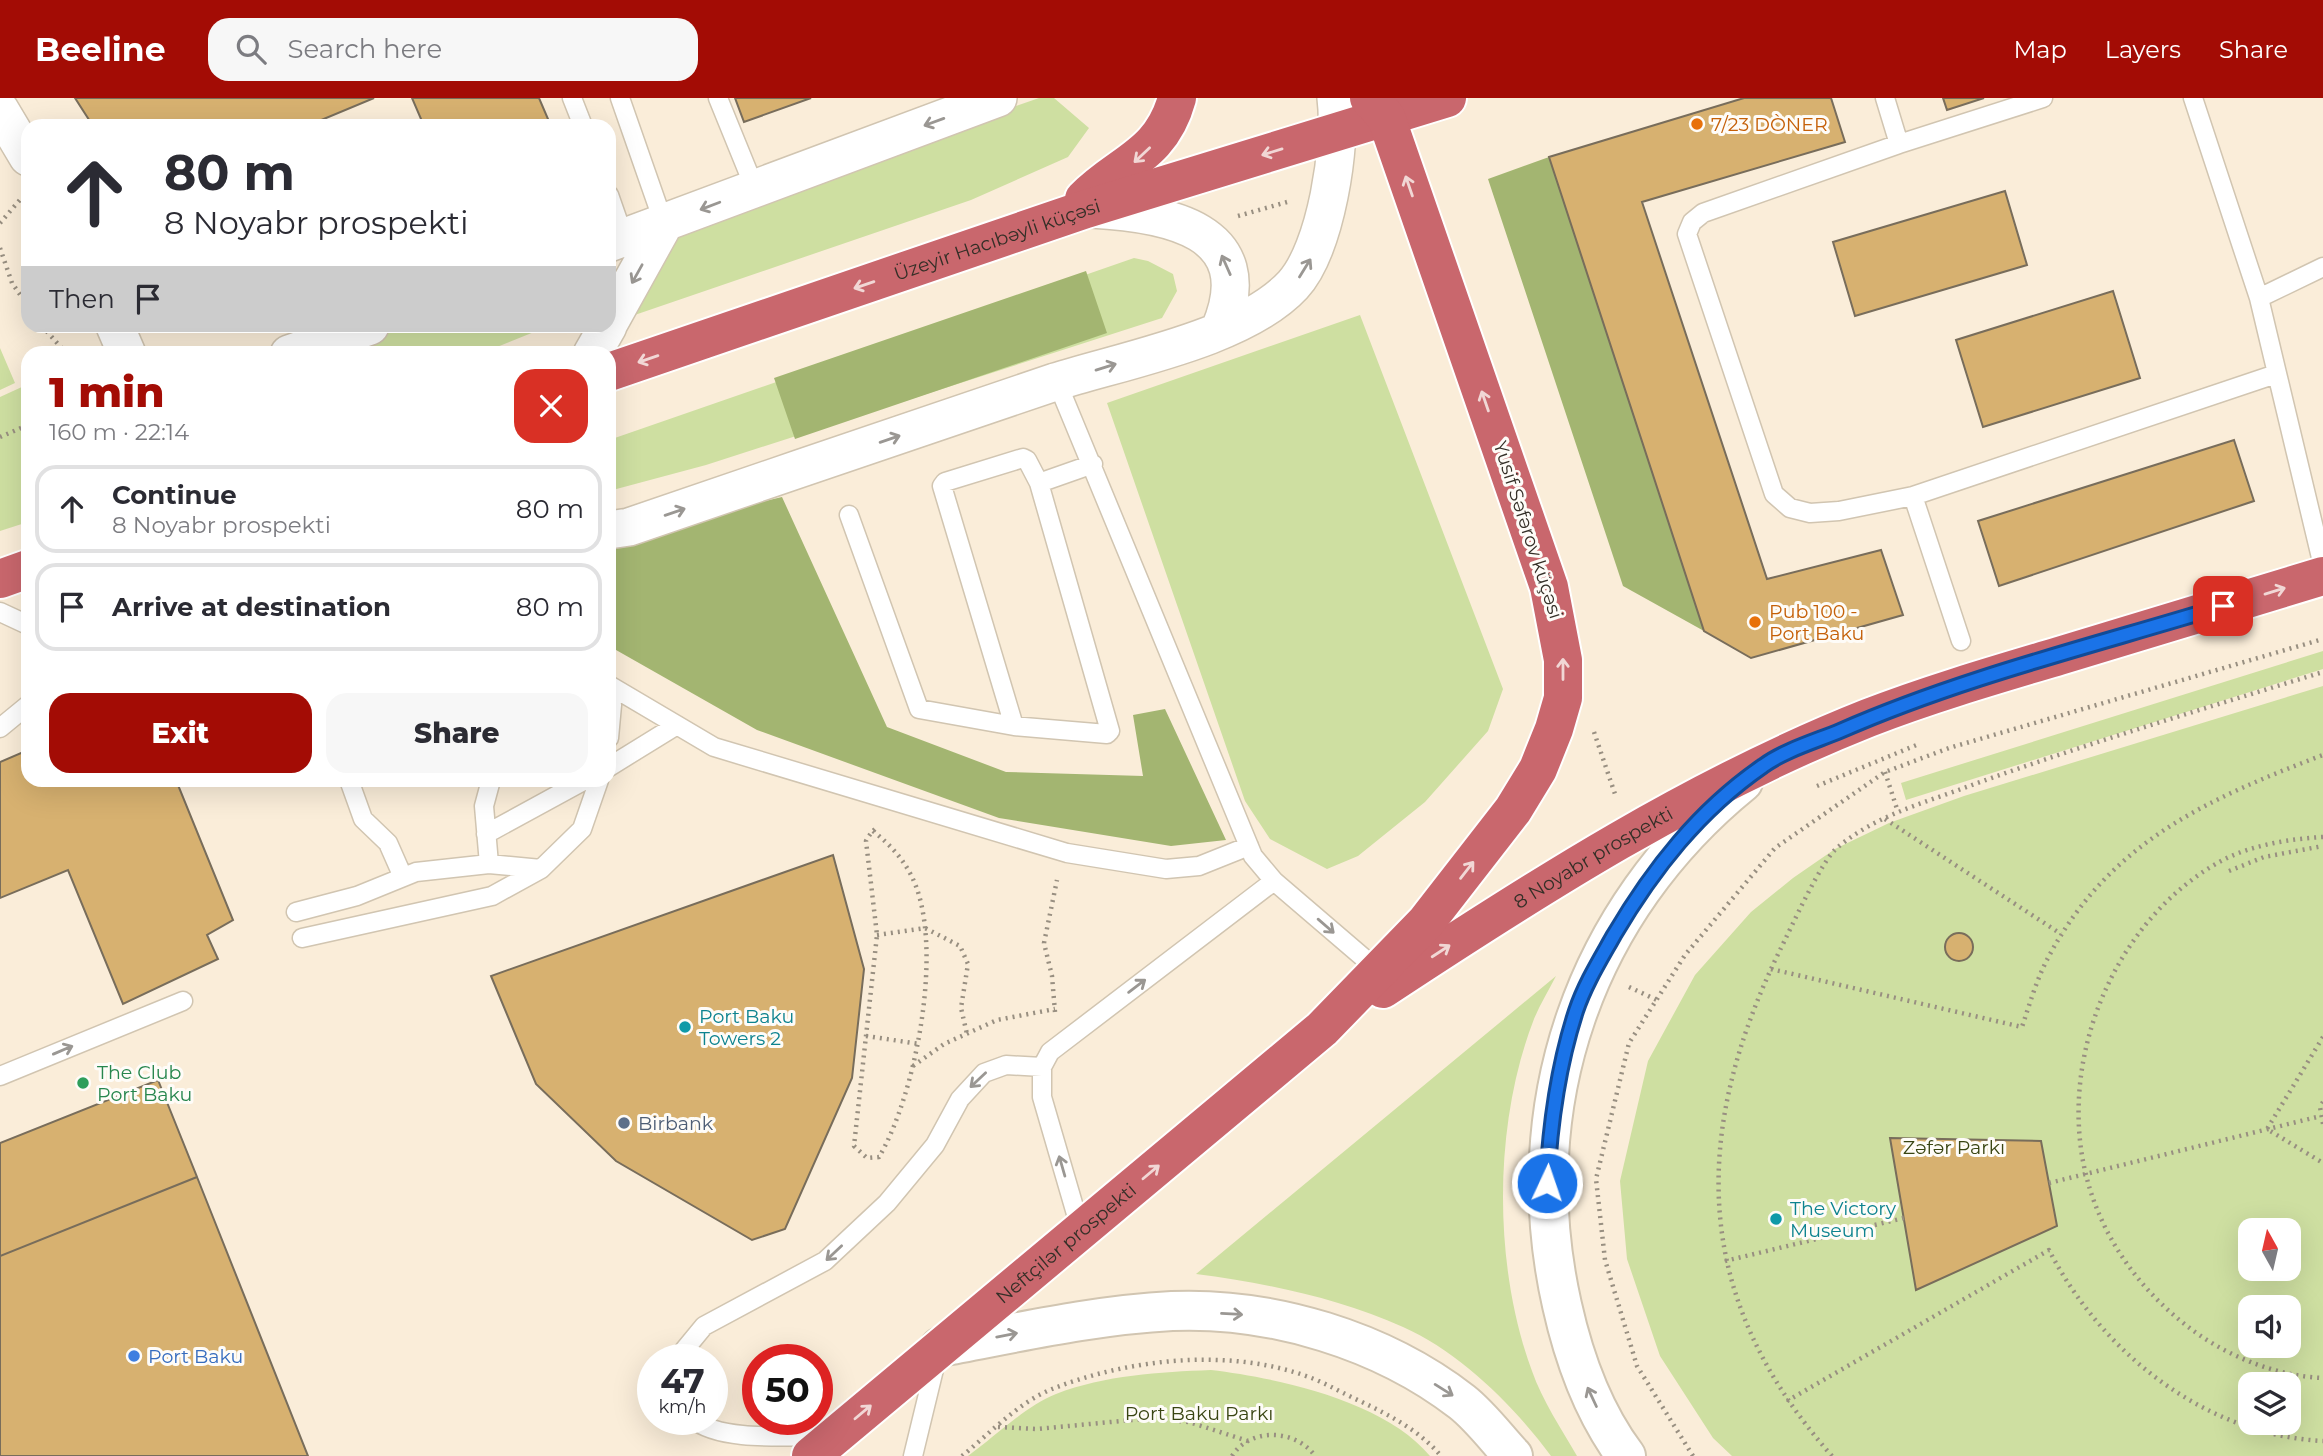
<!DOCTYPE html>
<html lang="en">
<head>
<meta charset="utf-8">
<style>
	:root { --surface:#fff; --page:#f7f7f7; --text:#2b2b33; --muted:#7c7c81; --line:#e1e1e2; --accent:#a30c05 }
	body { margin:0; font-family:Montserrat,sans-serif; background:var(--page); color:var(--text); height:100vh; display:flex; flex-direction:column; font-size:26px; white-space:nowrap }
	* { box-sizing:border-box; margin:0 }
	p { font-size:23px; color:var(--muted) }
	.icon { flex:none; width:38px; height:38px; fill:none; stroke:currentColor; stroke-width:2; stroke-linecap:round; stroke-linejoin:round }
	.map { position:relative; flex:1; overflow:hidden }
	.drawer { position:absolute; left:21px; top:248px; width:595px; height:441px; display:flex; flex-direction:column; background:var(--surface); border-radius:21px; box-shadow:0 7px 28px #0002 }
	.drawer>* { flex:none }
	.top-card { position:absolute; left:21px; top:21px; width:595px; height:214px; border-radius:21px; box-shadow:0 7px 28px #0002; background:#fff; color:var(--text); overflow:hidden }
	.needle { width:46px; rotate:352deg }
	.buttons { position:absolute; left:2238px; top:1120px; display:grid; gap:14px }
	.buttons a { display:grid; place-items:center; width:63px; height:63px; border-radius:14px; background:var(--surface); box-shadow:0 7px 28px #0002; font-size:35px }
	.speed { position:absolute; left:637px; top:1246px; display:flex; gap:14px; font-size:35px; font-weight:700; text-align:center }
	.speed>* { display:grid; place-content:center; width:91px; height:91px; border-radius:50%; background:var(--surface); box-shadow:0 7px 28px #0002; line-height:1 }
	.speed small { font-size:18px; font-weight:400 }
	.speed .limit { border:10px solid #d22; background:#fff; color:#111 }
	.pin { position:absolute; display:grid; place-items:center; width:60px; height:60px; color:#fff; margin:-30px; border-radius:14px; box-shadow:0 4px 10px #0006 }
	.me { position:absolute; width:77px; margin:-38px; rotate:3deg; stroke-linejoin:round; filter:drop-shadow(0 0 5px #0008) }
	.turn { display:flex; align-items:center; gap:24px; height:147px; padding:0 28px; font-size:32px }
	.turn .icon { width:91px; height:91px; stroke-width:2.5 }
	.turn b { display:block; font-size:49px; line-height:60px }
	.then { display:flex; align-items:center; height:66px; padding:0 28px; background:#0003; gap:14px; font-size:26px }
	.round { display:grid; place-items:center; flex:none; width:74px; height:74px; border-radius:21px; background:var(--page) }
	.summary { display:flex; align-items:center; justify-content:space-between; height:119px; padding:0 28px }
	h1 { font-size:42px; font-weight:800; line-height:52px; color:var(--accent) }
	.action { display:flex; gap:14px; margin-top:auto; padding:14px 28px }
	.action a { flex:1; height:80px; border-radius:21px; background:var(--accent); color:#fff; font-size:28px; font-weight:800; line-height:80px; text-align:center }
	.action a+a { background:var(--page); color:var(--text) }
	ul { padding:0; list-style:none }
	li { display:flex; align-items:center; gap:21px; height:88px; margin:0 14px 10px; padding:0 14px; border:4px solid var(--line); border-radius:21px }
	li div { flex:1 }
	li b { display:block; font-size:26px }
	li em { font-style:normal }
	header { display:flex; align-items:center; gap:42px; box-sizing:border-box; height:98px; padding:0 35px; background:var(--accent); color:#fff }
	header strong { font-size:33px }
	nav { display:flex; gap:38px; margin-inline-start:auto; font-size:24px }
	.search { width:490px; height:63px; background:var(--page); display:flex; align-items:center; gap:18px; box-sizing:border-box; padding:0 24px; border-radius:21px; color:var(--muted); font-size:26px }
	.map>svg:first-child { display:block }
</style>
</head>
<body>
<header>
<strong>Beeline</strong>
<div class="search"><svg class="icon" aria-label="search" viewBox="0 0 24 24"><circle cx="10" cy="10" r="6"/><path d="M15 15l6 6"/></svg>Search here</div>
<nav><a>Map</a><a>Layers</a><a>Share</a></nav>
</header>
<div class="map">
<svg width="2323" height="1358" viewBox="0 0 2323 1358">
	<rect width="100%" height="100%" fill="#faedd9"/>
	<path fill="#cedfa1" fill-rule="evenodd" d="M1039 0H1054L1089 30 1068 59 971 102 623 221 672 144 735 106Z
		M1134 160 1148 163 1173 176 1177 193 1162 220 706 367 609 393V342Z
		M1360 217 1503 591 1488 633 1425 704 1358 758 1327 771 1270 741 1245 703 1107 305Z
		M388 228H549L482 255 305 256Z
		M0 250 15 285 0 292Z
		M24 288 28 296V424L0 433V299Z
		M2323 553V571L1906 702 1901 685Z
		M2323 588V1358H1732L1713 1340 1660 1258 1627 1161 1620 1083 1648 963 1695 877 1751 814 1793 780 1835 751 1889 725 1964 698ZM2250 1132H2289V1171H2250ZM2250 1209H2289V1248H2250ZM2250 1286H2289V1325H2250Z
		M1556 878C1549 892 1540 906 1534 921 1493 1026 1493 1168 1532 1273 1542 1302 1562 1332 1577 1358H1551C1515 1309 1460 1254 1403 1229 1339 1200 1266 1185 1196 1176Z
		M1211 1272C1278 1280 1385 1303 1430 1358H968C996 1338 1024 1309 1056 1296 1105 1277 1160 1274 1211 1272Z"/>
	<path fill="#a3b571" d="M1549 59 1704 533 1623 488 1488 81Z
		M1086 173 1107 235 795 341 774 280Z
		M782 399 887 629 1006 674 1143 678 1133 617 1165 611 1226 742 1171 748 999 720 757 632 609 548V440Z"/>
	<path fill="#d7b170" stroke="#786d5b" stroke-width="2" d="M75 0H374L307 28H93Z
		M412 0H539L551 28H424Z
		M735 0H811L744 24Z
		M1744 0H1831L1845 44 1642 104 1767 481 1881 452 1903 517 1751 560 1704 533 1549 59Z
		M1943 0H1984L1947 12Z
		M2005 93 2027 167 1855 218 1833 144Z
		M2113 193 2140 280 1983 329 1956 242Z
		M2234 342 2254 403 1999 488 1978 423Z
		M28 652V682H143L144 687 157 682H176L233 822 207 837 218 861 123 906 68 772 0 800V664Z
		M833 757 864 871 852 980 785 1131 752 1142 616 1063 536 986 491 878Z
		M1945 849a14 14 0 1 1 28 0a14 14 0 1 1-28 0Z
		M158 982 197 1079 0 1158V1045Z
		M1890 1040 2041 1043 2057 1128 1916 1192Z
		M197 1079 308 1358H0V1158Z"/>
	<g fill="none" stroke-linecap="round" stroke-linejoin="round">
		<defs>
			<path id="lane" d="M572 0 583 28
				M620 0 664 126
				M718 0 755 91
				M1885 0 1899 46
				M2043 0 1899 46 1703 115 1692 124 1687 136 1774 396 1790 410 1810 415 1839 413 1913 398 2276 276
				M2193 0 2259 200 2323 468
				M609 97 624 140
				M2259 200 2323 169
				M1057 284 1253 758 1274 783 1379 873
				M1913 398 1961 543
				M849 417 919 611 1014 628 942 388 945 384 1023 360 1027 362 1039 385 1093 366
				M0 514 28 527
				M609 587 714 649 1067 755 1166 771 1199 768 1249 748
				M609 601 612 607 609 640
				M1014 628 1107 636 1110 633 1039 385
				M0 630 28 607
				M609 669 677 627
				M349 682 363 721 388 745 403 779
				M486 736 585 682
				M489 766 484 708 491 682
				M296 814 357 798 416 774 489 766 541 771
				M302 840 492 798 541 771 582 731 599 682
				M0 978 183 903
				M1081 1133 1042 999V969L1050 954 1274 783
				M676 1262 704 1228 825 1163 887 1105 935 1047 960 1001 984 975 1006 967 1042 969
				M693 1321C721 1345 794 1337 830 1338
				M913 1358 937 1259"/>
			<path id="street" d="M0 12 28 59
				M1091 111C1166 115 1262 131 1220 231
				M609 145 998 0
				M609 225 664 126
				M115 228 127 256
				M289 256 370 228
				M592 256 608 228
				M609 432 629 429C771 381 913 331 1055 284 1125 262 1244 240 1293 187 1326 151 1342 47 1336 0"/>
			<path id="secondary" d="M940 1249C1016 1235 1094 1217 1172 1213 1272 1209 1382 1242 1462 1304 1481 1319 1497 1341 1513 1358
				M1626 1358C1593 1314 1574 1261 1562 1207 1517 1008 1584 813 1743 684"/>
			<g id="highway">
				<path d="M1084 101C1120 64 1161 59 1177 0"/>
				<path id="s1" d="M609 274 1086 111 1447 0"/>
				<path d="M0 481 28 471"/>
				<path id="s2" d="M1383 891C1536 790 1696 688 1868 620 1930 596 1995 577 2059 558 2147 531 2235 505 2323 478"/>
				<path id="s3" d="M811 1358 1322 931 1426 824 1513 712 1538 671 1554 631 1563 600V562L1549 489 1386 19 1369 0"/>
			</g>
		</defs>
		<use href="#lane" stroke="#d1c5b1" stroke-width="21"/>
		<use href="#street" stroke="#d1c5b1" stroke-width="40"/>
		<use href="#secondary" stroke="#d1c5b1" stroke-width="42"/>
		<use href="#highway" stroke="#fff" stroke-width="42"/>
		<path stroke="#988f81" stroke-width="4.5" stroke-dasharray="2 5" stroke-linecap="butt" d="M1238 118 1287 104
			M0 125 25 96
			M0 150 12 185 28 208
			M42 228 67 256
			M0 339 28 327
			M1594 634 1616 699
			M1885 674 1898 714
			M1817 688 1919 646
			M1885 721 2061 836
			M873 733C889 746 901 758 911 777 946 844 916 997 879 1059L867 1060 854 1048 877 837 866 743C869 737 872 734 877 729
			M2323 739C2289 741 2251 747 2221 763 2115 821 2057 960 2086 1077 2101 1138 2138 1190 2187 1228 2224 1257 2275 1278 2323 1280
			M2229 773 2264 759 2323 748
			M877 837 925 830 960 848 968 866 961 910 967 936
			M1771 871 2022 929C2030 905 2037 880 2049 858 2110 744 2207 701 2323 657
			M1629 889 1657 902
			M1055 914 1052 878 1044 845 1057 782
			M866 938 920 946
			M2323 939 2267 1031 2323 1065
			M913 968 944 946 997 922 1055 911
			M2323 1004 2320 1009 2323 1026
			M2049 1085 2321 1018
			M1725 1163 1904 1120
			M1787 1303 2049 1152C2102 1255 2205 1337 2323 1343
			M998 1329 1037 1331 1153 1320 1189 1324 1248 1343
			M962 1358C989 1336 1019 1304 1052 1291 1131 1260 1234 1249 1314 1281 1331 1288 1346 1297 1362 1304 1391 1318 1420 1333 1441 1358
			M1232 1358C1250 1329 1296 1331 1315 1358
			M1693 1358 1637 1268 1605 1162 1596 1081 1629 945 1685 857 1775 750 1885 674 1949 650 2323 541
			M1832 1358C1692 1200 1690 1037 1780 852 1791 830 1822 761 1838 749 1876 717 1927 704 1972 687 2088 645 2206 610 2323 574"/>
		<use href="#lane" stroke="#fff" stroke-width="18"/>
		<use href="#street" stroke="#fff" stroke-width="37"/>
		<use href="#secondary" stroke="#fff" stroke-width="38"/>
		<use href="#highway" stroke="#c9676d" stroke-width="38"/>
	</g>
	<defs><path id="oneway-shaft" d="M-6 0H5M1.5-3L5.5 0L1.5 3" fill="none" stroke-width="1.6" stroke-linecap="round" stroke-linejoin="round" transform="scale(1.75)"/></defs>
	<g stroke="#9a9793">
		<use href="#oneway-shaft" transform="translate(934 24) rotate(160)"/>
		<use href="#oneway-shaft" transform="translate(710 108) rotate(159)"/>
		<use href="#oneway-shaft" transform="translate(1226 167) rotate(-114)"/>
		<use href="#oneway-shaft" transform="translate(1305 170) rotate(-58)"/>
		<use href="#oneway-shaft" transform="translate(637 176) rotate(119)"/>
		<use href="#oneway-shaft" transform="translate(1106 269) rotate(-17)"/>
		<use href="#oneway-shaft" transform="translate(890 341) rotate(-19)"/>
		<use href="#oneway-shaft" transform="translate(675 414) rotate(-19)"/>
		<use href="#oneway-shaft" transform="translate(1326 828) rotate(41)"/>
		<use href="#oneway-shaft" transform="translate(1137 888) rotate(-37)"/>
		<use href="#oneway-shaft" transform="translate(63 952) rotate(-23)"/>
		<use href="#oneway-shaft" transform="translate(978 982) rotate(137)"/>
		<use href="#oneway-shaft" transform="translate(1062 1068) rotate(-106)"/>
		<use href="#oneway-shaft" transform="translate(834 1155) rotate(137)"/>
		<use href="#oneway-shaft" transform="translate(1232 1216) rotate(3)"/>
		<use href="#oneway-shaft" transform="translate(1007 1237) rotate(-11)"/>
		<use href="#oneway-shaft" transform="translate(1444 1292) rotate(32)"/>
		<use href="#oneway-shaft" transform="translate(1592 1299) rotate(-115)"/>
	</g>
	<g stroke="#f1d7d5">
		<use href="#oneway-shaft" transform="translate(1272 54) rotate(163)"/>
		<use href="#oneway-shaft" transform="translate(1142 57) rotate(137)"/>
		<use href="#oneway-shaft" transform="translate(1409 88) rotate(-109)"/>
		<use href="#oneway-shaft" transform="translate(864 187) rotate(161)"/>
		<use href="#oneway-shaft" transform="translate(648 261) rotate(161)"/>
		<use href="#oneway-shaft" transform="translate(1485 303) rotate(-109)"/>
		<use href="#oneway-shaft" transform="translate(2275 493) rotate(-17)"/>
		<use href="#oneway-shaft" transform="translate(1563 571) rotate(-90)"/>
		<use href="#oneway-shaft" transform="translate(1467 772) rotate(-52)"/>
		<use href="#oneway-shaft" transform="translate(1441 853) rotate(-33)"/>
		<use href="#oneway-shaft" transform="translate(1151 1074) rotate(-40)"/>
		<use href="#oneway-shaft" transform="translate(863 1314) rotate(-40)"/>
	</g>
	<g fill="none" stroke-linecap="round" stroke-linejoin="round">
		<defs>
			<path id="route" d="M1547 1085C1550 1027 1558 968 1576 913 1585 886 1600 862 1614 837 1653 771 1699 712 1763 668 1785 652 1816 643 1840 633 1963 579 2096 547 2223 508"/>
		</defs>
		<use href="#route" stroke="#114b97" stroke-width="18"/>
		<use href="#route" stroke="#1a73e8" stroke-width="12"/>
	</g>
	<g fill="#e8710a" stroke="#fefcf8" stroke-width="2.5">
		<circle cx="1697" cy="26" r="7"/>
		<circle cx="1755" cy="524" r="7"/>
	</g>
	<g fill="#0f9aa8" stroke="#fefcf8" stroke-width="2.5">
		<circle cx="685" cy="929" r="7"/>
		<circle cx="1776" cy="1121" r="7"/>
	</g>
	<circle fill="#2e9e5b" stroke="#fefcf8" stroke-width="2.5" cx="83" cy="985" r="7"/>
	<circle fill="#5c6f8a" stroke="#fefcf8" stroke-width="2.5" cx="624" cy="1025" r="7"/>
	<circle fill="#3f7fe0" stroke="#fefcf8" stroke-width="2.5" cx="134" cy="1258" r="7"/>
	<g text-anchor="middle" dominant-baseline="central" stroke-width="6" stroke-linejoin="round" paint-order="stroke">
		<g font-size="19" fill="#c56008" stroke="#fefcf8" text-anchor="start">
			<text x="1711" y="26">7/23 DÒNER</text>
			<text x="1769" y="513">Pub 100 -<tspan x="1769" dy="22">Port Baku</tspan></text>
		</g>
		<g font-size="19" fill="#342f27" stroke="#fefcf8">
			<text stroke="none"><textPath href="#s1" startOffset="410">Üzeyir Hacıbəyli küçəsi</textPath></text>
			<text transform="translate(1528 432) rotate(72)">Yusif Səfərov küçəsi</text>
			<text stroke="none"><textPath href="#s2" startOffset="248">8 Noyabr prospekti</textPath></text>
			<text stroke="none"><textPath href="#s3" startOffset="332">Neftçilər prospekti</textPath></text>
		</g>
		<g font-size="19" fill="#0d838f" stroke="#fefcf8" text-anchor="start">
			<text x="699" y="918">Port Baku<tspan x="699" dy="22">Towers 2</tspan></text>
			<text x="1790" y="1110">The Victory<tspan x="1790" dy="22">Museum</tspan></text>
		</g>
		<g font-size="19" fill="#27864d" stroke="#fefcf8" text-anchor="start">
			<text x="97" y="974">The Club<tspan x="97" dy="22">Port Baku</tspan></text>
		</g>
		<g font-size="19" fill="#4e5e75" stroke="#fefcf8" text-anchor="start">
			<text x="638" y="1025">Birbank</text>
		</g>
		<g font-size="19" fill="#394512" stroke="#fefcf8">
			<text x="1954" y="1049">Zəfər Parkı</text>
			<text x="1199" y="1315">Port Baku Parkı</text>
		</g>
		<g font-size="19" fill="#366cbe" stroke="#fefcf8" text-anchor="start">
			<text x="148" y="1258">Port Baku</text>
		</g>
	</g>
</svg>
<div class="buttons">
<a><svg class="needle" viewBox="-14 -14 28 28"><path d="M0-13l5 13h-10z" fill="#e53935"/><path d="M0 13l5-13h-10z" fill="#7c7c81"/></svg></a>
<a><svg class="icon" aria-label="sound" viewBox="0 0 24 24"><path d="M4 9h4l5-4v14l-5-4H4zM17 9q2 3 0 6"/></svg></a>
<a><svg class="icon" aria-label="layers" viewBox="0 0 24 24"><path d="M12 4l9 5-9 5-9-5zM3 14l9 5 9-5"/></svg></a>
</div>
<div class="speed"><div>47<small>km/h</small></div><div class="limit">50</div></div>
<div class="pin" style="left:2223px;top:508px;background:#d93025"><svg class="icon" aria-label="arrive" viewBox="0 0 24 24"><path d="M6 21V4h12l-3 4 3 4H6"/></svg></div>
<svg class="me" style="left:1547px;top:1085px" viewBox="-20 -20 40 40"><circle r="17" fill="#1a73e8" stroke="#fff" stroke-width="3"/><path d="M0-11L8 9 0 5-8 9z" fill="#fff"/></svg>
<div class="top-card">
<div class="turn"><svg class="icon" aria-label="ahead" viewBox="0 0 24 24"><path d="M12 20V5M6 11l6-6 6 6"/></svg><div><b>80 m</b>8 Noyabr prospekti</div></div>
<div class="then">Then<svg class="icon" aria-label="arrive" viewBox="0 0 24 24"><path d="M6 21V4h12l-3 4 3 4H6"/></svg></div>
</div>
<section class="drawer">
<div class="summary"><div><h1>1 min</h1><p>160 m · 22:14</p></div><a class="round" style="background:#d93025;color:#fff"><svg class="icon" aria-label="close" viewBox="0 0 24 24"><path d="M6 6l12 12M18 6L6 18"/></svg></a></div>
<ul>
<li><svg class="icon" aria-label="ahead" viewBox="0 0 24 24"><path d="M12 20V5M6 11l6-6 6 6"/></svg><div><b>Continue</b><p>8 Noyabr prospekti</p></div><em>80 m</em></li>
<li><svg class="icon" aria-label="arrive" viewBox="0 0 24 24"><path d="M6 21V4h12l-3 4 3 4H6"/></svg><div><b>Arrive at destination</b></div><em>80 m</em></li>
</ul>
<div class="action"><a>Exit</a><a>Share</a></div>
</section>
</div>
</body>
</html>
